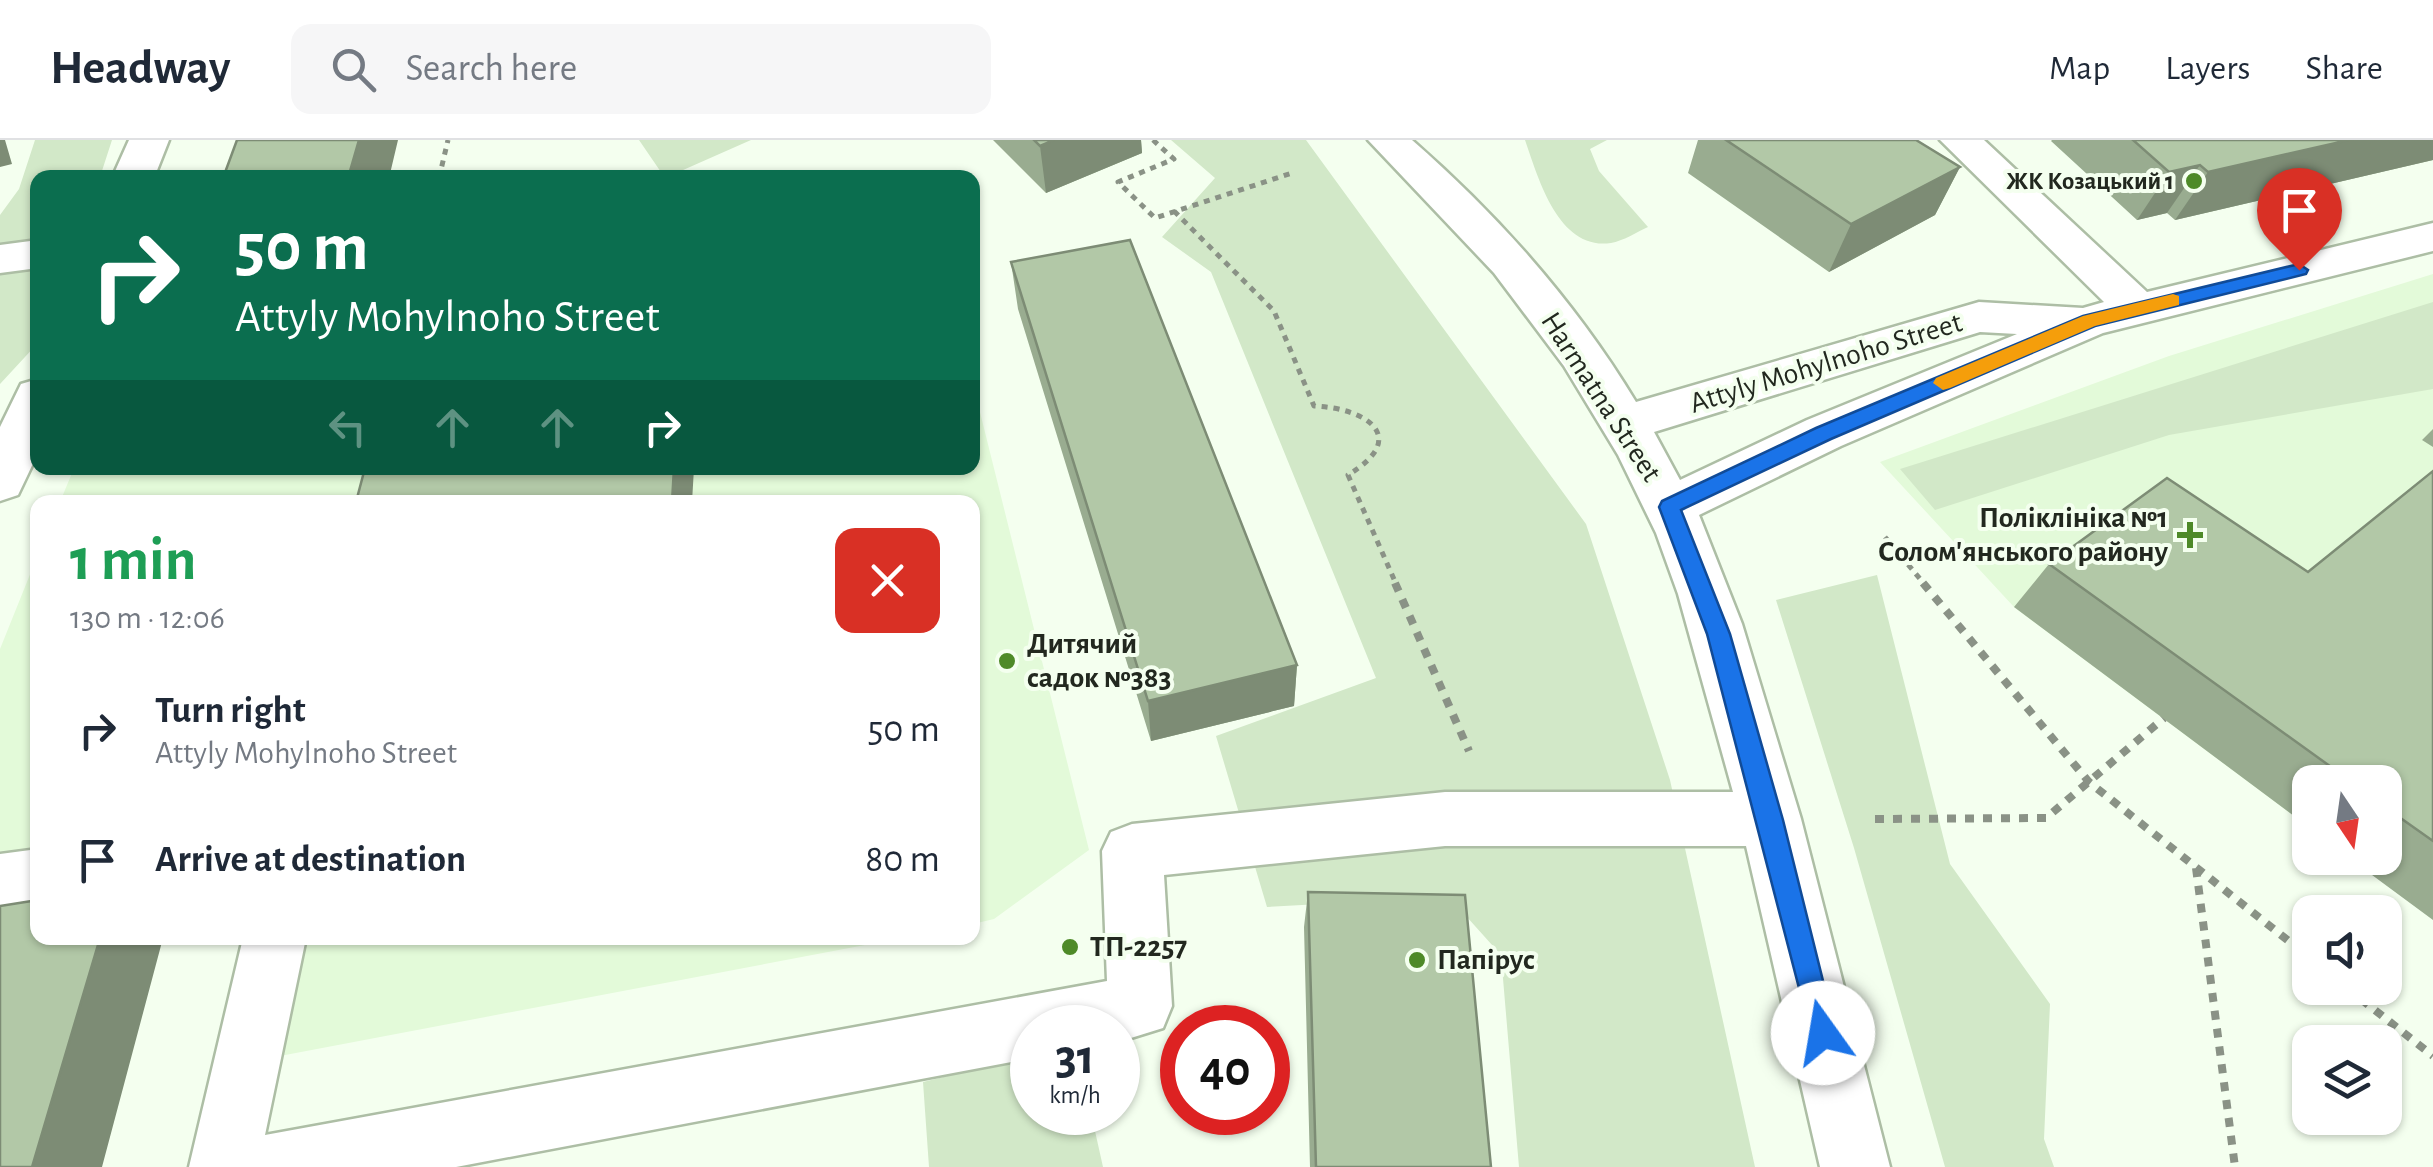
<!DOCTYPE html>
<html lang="en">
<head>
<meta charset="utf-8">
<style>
	:root { --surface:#fff; --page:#f6f6f7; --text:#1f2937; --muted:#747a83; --line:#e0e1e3 }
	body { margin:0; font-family:"Alegreya Sans",sans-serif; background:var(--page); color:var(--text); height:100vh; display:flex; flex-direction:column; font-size:38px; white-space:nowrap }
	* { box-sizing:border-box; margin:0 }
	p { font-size:32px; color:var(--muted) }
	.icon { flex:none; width:55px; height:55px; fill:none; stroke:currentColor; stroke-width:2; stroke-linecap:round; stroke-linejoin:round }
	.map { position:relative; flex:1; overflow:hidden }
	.details { position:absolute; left:30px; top:355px; width:950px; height:450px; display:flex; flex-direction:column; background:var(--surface); border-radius:20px; box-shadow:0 2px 8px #0004 }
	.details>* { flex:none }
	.banner { position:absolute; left:30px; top:30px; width:950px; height:305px; border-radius:20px; box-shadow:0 2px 8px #0004; background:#0b6e4f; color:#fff; overflow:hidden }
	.needle { width:65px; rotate:167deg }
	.buttons { position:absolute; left:2292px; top:625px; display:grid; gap:20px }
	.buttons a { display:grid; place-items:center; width:110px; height:110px; border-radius:20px; background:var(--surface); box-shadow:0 2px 8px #0004; font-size:50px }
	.speed { position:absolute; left:1010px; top:865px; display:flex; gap:20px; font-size:50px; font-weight:700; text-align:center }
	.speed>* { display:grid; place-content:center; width:130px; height:130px; border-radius:50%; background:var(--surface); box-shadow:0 2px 8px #0004; line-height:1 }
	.speed small { font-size:25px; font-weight:400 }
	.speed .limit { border:15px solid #d22; background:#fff; color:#111 }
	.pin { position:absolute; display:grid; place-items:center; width:85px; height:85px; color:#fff; margin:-102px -42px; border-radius:50% 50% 50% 0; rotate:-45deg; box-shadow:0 0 10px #0007 }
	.pin .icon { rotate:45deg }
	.me { position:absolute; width:110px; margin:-55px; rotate:347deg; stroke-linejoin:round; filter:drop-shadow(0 0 8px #0008) }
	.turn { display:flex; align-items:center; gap:35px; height:210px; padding:0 40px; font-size:45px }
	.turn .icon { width:130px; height:130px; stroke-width:2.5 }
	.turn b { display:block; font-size:70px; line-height:85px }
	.lanes { display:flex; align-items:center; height:95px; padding:0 40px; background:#0003; justify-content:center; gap:50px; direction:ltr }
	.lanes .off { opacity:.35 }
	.round { display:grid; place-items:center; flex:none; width:105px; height:105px; border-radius:20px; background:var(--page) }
	.overview { display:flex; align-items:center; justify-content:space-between; height:170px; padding:0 40px }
	h1 { font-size:60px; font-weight:700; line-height:75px; color:#1e9e55 }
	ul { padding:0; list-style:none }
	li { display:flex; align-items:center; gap:30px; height:130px; padding:0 40px }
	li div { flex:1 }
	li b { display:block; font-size:38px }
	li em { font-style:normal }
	header { display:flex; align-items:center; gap:60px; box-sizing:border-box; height:140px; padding:0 50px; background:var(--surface); border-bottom:2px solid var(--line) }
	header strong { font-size:48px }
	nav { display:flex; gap:55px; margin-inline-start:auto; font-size:35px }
	.search { width:700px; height:90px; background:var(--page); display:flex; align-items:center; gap:25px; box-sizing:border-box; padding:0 35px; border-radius:20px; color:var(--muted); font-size:38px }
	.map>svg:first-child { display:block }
</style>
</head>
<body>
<header>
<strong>Headway</strong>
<div class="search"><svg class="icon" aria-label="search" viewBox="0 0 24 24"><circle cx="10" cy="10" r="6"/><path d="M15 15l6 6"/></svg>Search here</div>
<nav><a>Map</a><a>Layers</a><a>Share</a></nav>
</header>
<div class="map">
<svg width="2433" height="1027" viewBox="0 0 2433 1027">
	<rect width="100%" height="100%" fill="#f4ffef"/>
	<path fill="#e3fad9" d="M2433 134V780L2385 718V642H2310V688L2014 467 1880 322 2169 216Z
		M973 244 1089 710 994 779 973 784 972 362H60L72 333 110 328H972Z
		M37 417V718L0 723V509Z
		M303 798H902L280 916Z"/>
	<path fill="#d2e8c8" d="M35 0H112L100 37 38 38 37 204 0 244V75L19 49Z
		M639 0H751L665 38Z
		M1171 0H1306L1586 384 1670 640 1755 1027H1519L1501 815 1449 757 1267 767 1216 596 1376 538 1211 132 1162 97 1215 38Z
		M1525 0H1607L1590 9 1599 31 1648 87C1637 92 1623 101 1611 103 1558 111 1538 37 1525 0Z
		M2433 162V249L2169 295 1935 370 1900 329Z
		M1877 435 1950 724 2050 864 2044 999 2054 1027H1945L1854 708 1776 460Z
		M1008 921 1032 929V972L1091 973 1103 1027H929L923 942Z"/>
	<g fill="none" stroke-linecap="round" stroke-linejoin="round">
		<defs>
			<path id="minor" d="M129 0H169L154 38H112Z
				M1368 0H1412C1499 76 1576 163 1636 262L1979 162 2083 168 2104 162 1940 0H1984L2147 152 2433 83V111L2103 193 1841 306 1699 375 1742 484 1801 679 1890 1027H1820L1746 706H1445L1164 735 1172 866 1163 888 1118 902V888H1032V918L456 1027H189L243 798H306L265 995 1107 841 1102 711 1111 692 1132 684 1445 652H1733L1678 454 1656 393 1618 315 1564 226 1494 133ZM1980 192 2017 194 1807 280 1680 340 1654 292Z
				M38 100V128L0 133V105Z
				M38 239V313L18 355 0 361V287L21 244Z
				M38 709V765L0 770V714Z"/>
		</defs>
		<use href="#minor" stroke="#adbea5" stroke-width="5"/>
		<path stroke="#8a9286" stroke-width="5" stroke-dasharray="6 6" stroke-linecap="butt" d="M1153 0 1174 19 1118 42 1155 78 1295 32
			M439 38 448 0
			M1174 71 1274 171 1314 266C1366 268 1411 297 1348 335L1397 446
			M1885 397 1926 446"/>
		<path stroke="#8a9286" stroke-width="8" stroke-dasharray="9 9" stroke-linecap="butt" d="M1395 443 1469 611
			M1923 443 2089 642 2310 818
			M1875 679 2046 678 2164 578
			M2196 728 2235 1027
			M2347 848 2433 916"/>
		<use href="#minor" fill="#fff" fill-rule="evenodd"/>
	</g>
	<path fill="#99ac90" d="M993 0H1141L1142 13 1046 53Z
		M1698 0H1916L1960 27 1935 75 1829 132 1688 33Z
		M2052 0H2433V20L2175 80 2167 73 2137 80 2051 1Z
		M1011 122 1297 525 1294 566 1151 601 1018 169Z
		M2433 289V307L2422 300Z
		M2433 331V780L2349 718H2385V642H2310V688L2014 467 2049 424 2308 432Z
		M1308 752 1491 1027H1310L1304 787Z"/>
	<path fill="#7d8c75" d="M0 0H5L12 24 0 27Z
		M359 0H398L389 38H348Z
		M1054 0H1141L1142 13 1046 53 1040 6Z
		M2349 0H2433V20L2175 80 2208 32Z
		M2200 25 2167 73 2137 80 2169 32Z
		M1960 27 1935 75 1829 132 1851 84Z
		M674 328H694L692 362H672Z
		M1297 525 1294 566 1151 601 1148 561Z
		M100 798H163L102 1027H32Z"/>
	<path fill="#b2c8a7" stroke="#7d8c75" stroke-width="2.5" d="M237 0H359L348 38H223Z
		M1034 0H1054L1040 6Z
		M1726 0H1916L1960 27 1851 84Z
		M2133 0H2349L2208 32 2200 25 2169 32Z
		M1130 100 1297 525 1148 561 1011 122Z
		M365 328H674L672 362H356Z
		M2433 331V701L2385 667V642H2352L2049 424 2167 338 2308 432Z
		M1308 752 1465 755 1491 1027H1316Z
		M38 760V798H100L32 1027H0V766Z"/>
	<path fill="#1a73e8" stroke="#114b97" stroke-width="2.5" d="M2299 124 2308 130 2306 134 2095 186 1831 299 1681 370 1730 494 1783 680 1836 893 1832 902 1823 906 1813 902 1707 494 1659 367 1662 361 1816 288 2083 176Z"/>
	<path fill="#f59e0b" d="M2173 154 2179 156V165L2095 186 1950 248 1943 250 1933 243 1936 238 2083 176Z"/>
	<g fill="#4e8a28" stroke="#f4ffef" stroke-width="4">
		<circle cx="2194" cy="41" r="10"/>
		<path d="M2185 380h10v10h10v10h-10v10h-10v-10h-10v-10h10z"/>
		<circle cx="1007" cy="521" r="10"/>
		<circle cx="1070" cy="807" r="10"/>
		<circle cx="1417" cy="820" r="10"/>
	</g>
	<g text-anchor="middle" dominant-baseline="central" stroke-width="8" stroke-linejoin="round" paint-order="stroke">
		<g font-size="25" font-weight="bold" fill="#22281f" stroke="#f4ffef" text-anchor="end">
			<text x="2174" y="41">ЖК Козацький 1</text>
		</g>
		<g font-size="30" fill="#22281f" stroke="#f4ffef">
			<text transform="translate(1826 223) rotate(-17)">Attyly Mohylnoho Street</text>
			<text transform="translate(1601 257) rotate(57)">Harmatna Street</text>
		</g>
		<g font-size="30" font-weight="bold" fill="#22281f" stroke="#f4ffef" text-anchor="start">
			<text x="2168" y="378" text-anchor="end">Поліклініка №1<tspan x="2168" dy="34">Солом'янського району</tspan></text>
			<text x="1027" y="504">Дитячий<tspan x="1027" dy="34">садок №383</tspan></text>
			<text x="1090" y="807">ТП-2257</text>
			<text x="1437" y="820">Папірус</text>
		</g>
	</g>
</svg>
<div class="buttons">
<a><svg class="needle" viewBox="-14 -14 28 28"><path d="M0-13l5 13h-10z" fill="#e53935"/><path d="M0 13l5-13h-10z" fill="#747a83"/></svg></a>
<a><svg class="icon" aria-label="sound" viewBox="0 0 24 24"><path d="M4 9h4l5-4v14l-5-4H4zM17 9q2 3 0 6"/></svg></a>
<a><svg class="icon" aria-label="layers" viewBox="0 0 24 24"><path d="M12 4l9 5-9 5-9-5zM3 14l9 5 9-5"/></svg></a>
</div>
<div class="speed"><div>31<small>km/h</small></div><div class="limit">40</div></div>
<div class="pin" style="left:2299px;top:130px;background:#d93025"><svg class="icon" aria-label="arrive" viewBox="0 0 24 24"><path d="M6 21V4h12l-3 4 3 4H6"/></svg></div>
<svg class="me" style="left:1823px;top:893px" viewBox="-20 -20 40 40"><circle r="19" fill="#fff"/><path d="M0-13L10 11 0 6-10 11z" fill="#1a73e8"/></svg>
<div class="banner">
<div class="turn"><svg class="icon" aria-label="right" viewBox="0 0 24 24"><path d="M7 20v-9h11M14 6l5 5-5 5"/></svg><div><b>50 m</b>Attyly Mohylnoho Street</div></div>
<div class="lanes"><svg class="icon off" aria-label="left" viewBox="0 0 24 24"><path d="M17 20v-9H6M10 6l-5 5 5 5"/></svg><svg class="icon off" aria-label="ahead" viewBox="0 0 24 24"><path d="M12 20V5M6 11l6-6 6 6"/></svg><svg class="icon off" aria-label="ahead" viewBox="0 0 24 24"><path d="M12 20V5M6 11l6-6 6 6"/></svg><svg class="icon" aria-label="right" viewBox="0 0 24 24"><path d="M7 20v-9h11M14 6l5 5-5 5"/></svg></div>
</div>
<section class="details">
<div class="overview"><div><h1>1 min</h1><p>130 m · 12:06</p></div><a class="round" style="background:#d93025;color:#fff"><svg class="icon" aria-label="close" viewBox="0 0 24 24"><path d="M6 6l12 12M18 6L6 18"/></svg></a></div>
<ul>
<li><svg class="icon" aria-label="right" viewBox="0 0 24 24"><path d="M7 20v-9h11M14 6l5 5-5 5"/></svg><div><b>Turn right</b><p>Attyly Mohylnoho Street</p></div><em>50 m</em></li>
<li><svg class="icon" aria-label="arrive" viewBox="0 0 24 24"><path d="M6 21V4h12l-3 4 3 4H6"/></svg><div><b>Arrive at destination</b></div><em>80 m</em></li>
</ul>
</section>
</div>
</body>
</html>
